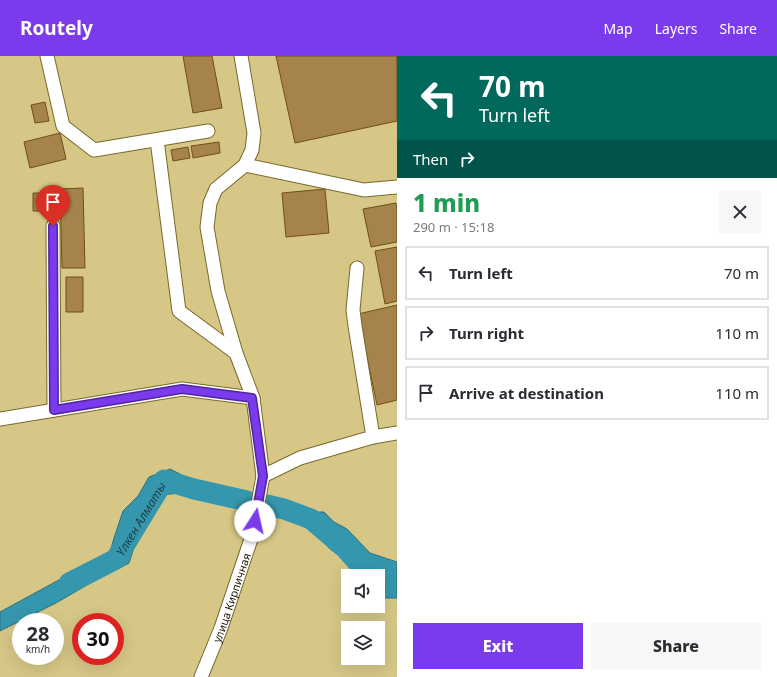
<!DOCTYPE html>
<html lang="en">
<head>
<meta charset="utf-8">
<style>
	:root { --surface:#fff; --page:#f7f7f7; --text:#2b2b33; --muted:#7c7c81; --line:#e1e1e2; --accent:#7c3aed }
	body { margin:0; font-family:"Noto Sans",sans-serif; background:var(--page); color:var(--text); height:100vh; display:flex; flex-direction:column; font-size:15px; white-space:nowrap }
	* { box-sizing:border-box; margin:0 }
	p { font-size:13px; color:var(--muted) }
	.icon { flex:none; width:22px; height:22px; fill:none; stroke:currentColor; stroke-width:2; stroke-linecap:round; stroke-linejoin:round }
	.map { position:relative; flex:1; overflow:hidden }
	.drawer { display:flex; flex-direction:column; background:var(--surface); width:380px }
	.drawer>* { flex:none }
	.banner { background:#00695c; color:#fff; overflow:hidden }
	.buttons { position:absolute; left:341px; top:513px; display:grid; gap:8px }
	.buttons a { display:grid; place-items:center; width:44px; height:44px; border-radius:0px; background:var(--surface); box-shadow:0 4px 16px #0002; font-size:20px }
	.speed { position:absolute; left:12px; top:557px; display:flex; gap:8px; font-size:20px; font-weight:700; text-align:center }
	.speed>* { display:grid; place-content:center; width:52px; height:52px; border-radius:50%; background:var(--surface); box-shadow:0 4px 16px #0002; line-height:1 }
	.speed small { font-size:10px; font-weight:400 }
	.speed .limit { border:6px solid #d22; background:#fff; color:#111 }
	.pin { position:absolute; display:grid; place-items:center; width:34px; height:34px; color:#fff; margin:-41px -17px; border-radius:50% 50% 50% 0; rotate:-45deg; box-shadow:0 0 4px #0007 }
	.pin .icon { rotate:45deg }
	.me { position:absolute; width:44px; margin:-22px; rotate:10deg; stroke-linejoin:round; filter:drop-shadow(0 0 3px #0008) }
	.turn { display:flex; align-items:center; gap:14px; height:84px; padding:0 16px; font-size:18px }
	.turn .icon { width:52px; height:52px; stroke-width:2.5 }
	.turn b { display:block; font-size:28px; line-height:34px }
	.then { display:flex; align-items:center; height:38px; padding:0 16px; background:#0003; gap:8px; font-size:15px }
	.round { display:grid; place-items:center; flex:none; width:42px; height:42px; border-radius:0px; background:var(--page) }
	.headline { display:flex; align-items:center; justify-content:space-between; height:68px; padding:0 16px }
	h1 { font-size:24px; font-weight:800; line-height:30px; color:#1e9e55 }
	.primary-button { display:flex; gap:8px; margin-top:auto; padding:8px 16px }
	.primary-button a { flex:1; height:46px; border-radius:0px; background:var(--accent); color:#fff; font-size:16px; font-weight:800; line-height:46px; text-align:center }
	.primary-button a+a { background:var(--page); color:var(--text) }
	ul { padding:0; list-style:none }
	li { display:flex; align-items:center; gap:12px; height:54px; margin:0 8px 6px; padding:0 8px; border:2px solid var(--line); border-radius:0px }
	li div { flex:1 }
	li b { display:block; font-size:15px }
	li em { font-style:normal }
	header { display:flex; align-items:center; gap:24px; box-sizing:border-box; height:56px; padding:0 20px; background:var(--accent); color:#fff }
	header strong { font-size:19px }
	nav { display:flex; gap:22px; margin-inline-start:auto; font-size:14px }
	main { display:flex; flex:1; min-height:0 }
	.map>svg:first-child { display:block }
</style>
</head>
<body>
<header>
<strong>Routely</strong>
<nav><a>Map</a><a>Layers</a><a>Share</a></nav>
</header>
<main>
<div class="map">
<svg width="397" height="621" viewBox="0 0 397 621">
	<rect width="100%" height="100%" fill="#d6c787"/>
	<path fill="#3597ae" stroke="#2e717a" d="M170 413 198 427 199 442 181 437 160 439 147 451 129 507 87 529 56 547 0 575V556L68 519 97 514 108 503 114 482 123 455 138 440 149 421Z
		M313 456H324L334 466 347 473 370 497 397 506V542H385L378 539V520H362C356 507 337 500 328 491 322 485 318 479 313 473L310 471Z"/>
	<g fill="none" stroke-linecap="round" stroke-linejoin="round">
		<g stroke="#3597ae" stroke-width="21">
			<path d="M267 449 284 453 311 463 345 492 370 520"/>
			<path id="s1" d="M69 527 116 503 164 424 194 433 247 445"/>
		</g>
	</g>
	<path fill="#a6824c" stroke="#704f15" d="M183 0H212L222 52 193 57Z
		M276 0H397V65L295 87Z
		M45 46 49 65 35 67 31 49Z
		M60 77 66 103 30 112 24 86Z
		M219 86 220 97 193 102 191 90Z
		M188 91 190 102 173 105 171 94Z
		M83 132 85 212H62L60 133Z
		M325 133 329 177 286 181 282 137Z
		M33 137H52L53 155H33Z
		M396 147 397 154V186L371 191 363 153Z
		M397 191V245L385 248 375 195Z
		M66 221H83V256H66Z
		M397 249V344L377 349 358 258Z"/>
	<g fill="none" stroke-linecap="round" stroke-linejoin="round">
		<defs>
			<g id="minor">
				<path d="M47 0 63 70 94 94 208 75"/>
				<path d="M157 84 179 255 236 297"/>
				<path d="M245 109 364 134 397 131"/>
				<path d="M53 170 54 354"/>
				<path d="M357 212 353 254 355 270 373 381"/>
				<path d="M0 363 182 333 253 342"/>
				<path d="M263 420 300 402 373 381 397 377"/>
				<path id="s2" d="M201 621 221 572 252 480 263 420 253 342 236 297 218 235 207 171 210 147 216 133 245 109 252 94 254 77 241 0"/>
			</g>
		</defs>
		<use href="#minor" stroke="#786a2b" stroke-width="15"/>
		<use href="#minor" stroke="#fff" stroke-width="13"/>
	</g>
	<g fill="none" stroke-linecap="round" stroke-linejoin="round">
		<defs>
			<path id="route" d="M53 170 54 354 182 333 252 342 263 420 255 465"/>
		</defs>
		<use href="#route" stroke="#51269a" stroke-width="10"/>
		<use href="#route" stroke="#7c3aed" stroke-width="7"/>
	</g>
	<g text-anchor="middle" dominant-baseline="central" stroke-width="3" stroke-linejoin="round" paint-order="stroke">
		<g font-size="11" fill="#1d1700" stroke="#e3d494">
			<text stroke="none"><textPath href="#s2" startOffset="85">улица Кирпичная</textPath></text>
		</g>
		<g font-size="12" font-style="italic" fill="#1e3c43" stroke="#e3d494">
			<text stroke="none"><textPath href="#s1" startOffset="100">Үлкен Алматы</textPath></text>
		</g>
	</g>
</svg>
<div class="buttons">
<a><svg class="icon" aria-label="sound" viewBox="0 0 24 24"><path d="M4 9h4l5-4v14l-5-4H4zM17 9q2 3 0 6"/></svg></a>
<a><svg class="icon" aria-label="layers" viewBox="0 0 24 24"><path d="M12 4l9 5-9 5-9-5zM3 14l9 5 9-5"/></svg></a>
</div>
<div class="speed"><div>28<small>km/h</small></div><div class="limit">30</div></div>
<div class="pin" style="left:53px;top:170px;background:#d93025"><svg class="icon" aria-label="arrive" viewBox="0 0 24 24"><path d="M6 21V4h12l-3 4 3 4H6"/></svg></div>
<svg class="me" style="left:255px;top:465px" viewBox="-20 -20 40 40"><circle r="19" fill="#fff"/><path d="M0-13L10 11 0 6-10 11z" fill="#7c3aed"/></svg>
</div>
<section class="drawer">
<div class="banner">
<div class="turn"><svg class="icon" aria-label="left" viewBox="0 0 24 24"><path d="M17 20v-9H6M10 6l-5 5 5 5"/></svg><div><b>70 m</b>Turn left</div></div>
<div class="then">Then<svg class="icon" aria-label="right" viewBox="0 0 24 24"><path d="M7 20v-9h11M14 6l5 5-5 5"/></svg></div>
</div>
<div class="headline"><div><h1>1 min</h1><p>290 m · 15:18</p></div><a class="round"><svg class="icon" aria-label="close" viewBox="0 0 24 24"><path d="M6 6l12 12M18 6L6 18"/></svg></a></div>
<ul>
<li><svg class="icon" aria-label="left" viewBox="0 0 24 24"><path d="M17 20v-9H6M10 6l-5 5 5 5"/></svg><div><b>Turn left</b></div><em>70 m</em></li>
<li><svg class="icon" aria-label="right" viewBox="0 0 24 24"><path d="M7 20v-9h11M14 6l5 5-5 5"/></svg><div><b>Turn right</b></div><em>110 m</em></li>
<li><svg class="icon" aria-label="arrive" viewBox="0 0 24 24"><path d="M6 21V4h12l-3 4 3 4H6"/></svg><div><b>Arrive at destination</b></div><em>110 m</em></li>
</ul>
<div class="primary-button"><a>Exit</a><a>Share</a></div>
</section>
</main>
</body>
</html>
